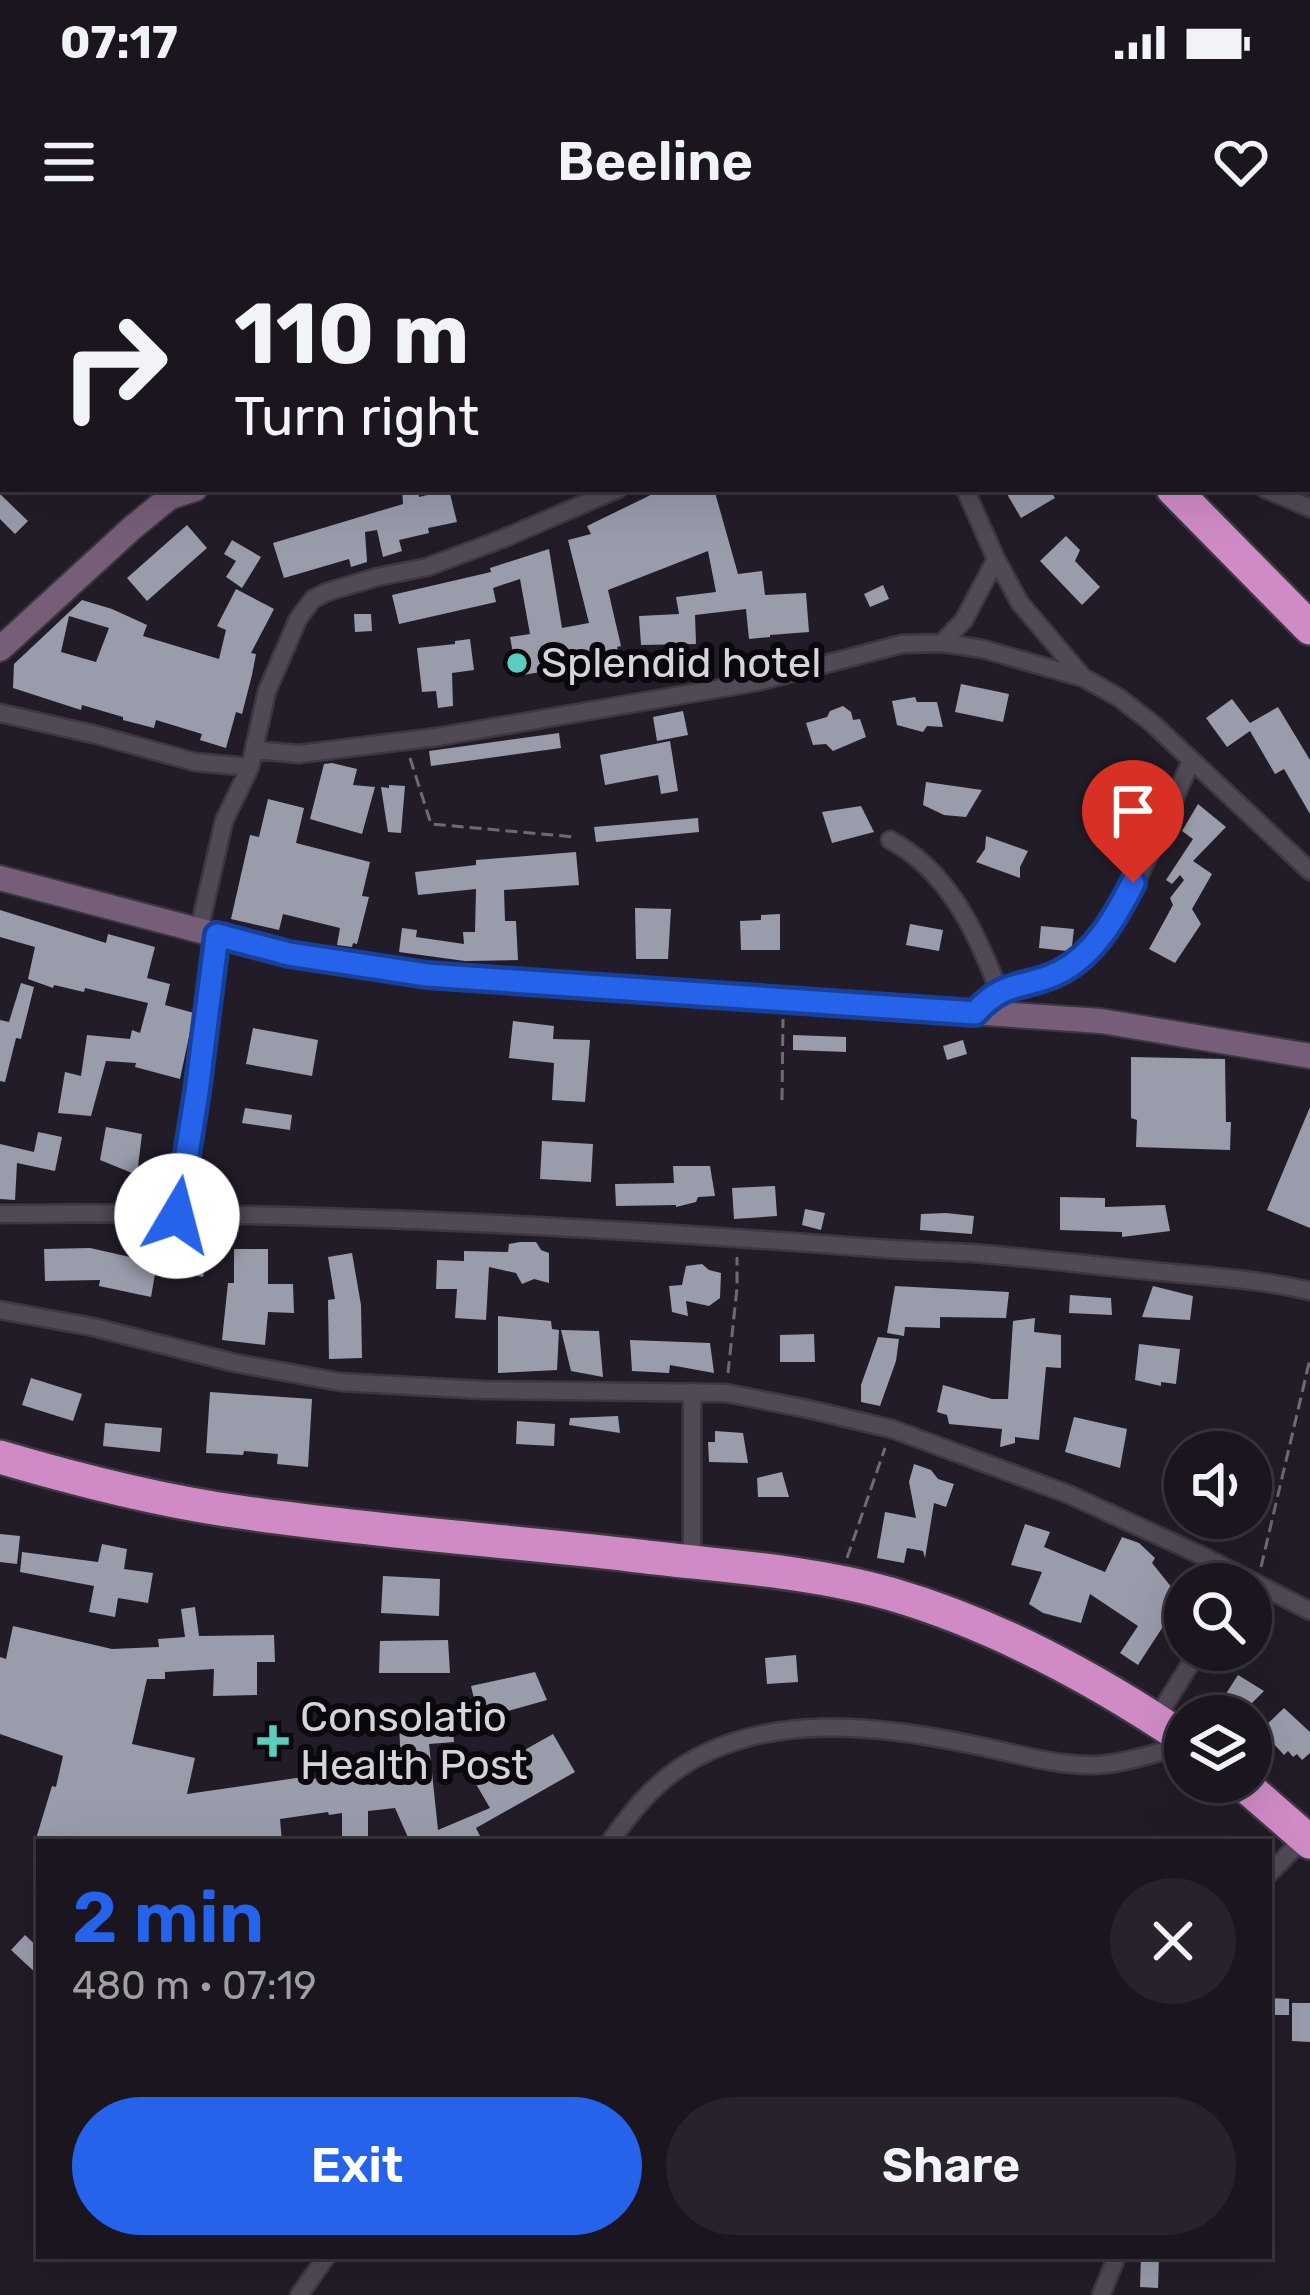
<!DOCTYPE html>
<html lang="en">
<head>
<meta charset="utf-8">
<style>
	:root { --surface:#1a151e; --page:#27222b; --text:#f1f3f6; --muted:#9f9fa4; --line:#38343c; --accent:#2563eb }
	body { margin:0; font-family:Rubik,sans-serif; background:var(--page); color:var(--text); height:100vh; display:flex; flex-direction:column; font-size:45px; white-space:nowrap }
	* { box-sizing:border-box; margin:0 }
	p { font-size:39px; color:var(--muted) }
	.icon { flex:none; width:66px; height:66px; fill:none; stroke:currentColor; stroke-width:2; stroke-linecap:round; stroke-linejoin:round }
	.map { position:relative; flex:1; overflow:hidden }
	.side { position:absolute; left:36px; top:1599px; width:1236px; height:420px; display:flex; flex-direction:column; background:var(--surface); border-radius:0px; box-shadow:0 12px 48px #0002,0 0 0 3px var(--line) }
	.side>* { flex:none }
	.guide { position:absolute; left:0px; top:0px; width:1311px; height:252px; box-shadow:0 12px 48px #0002,0 0 0 3px var(--line); background:#1a151e; color:var(--text); overflow:hidden }
	.buttons { position:absolute; left:1164px; top:1191px; display:grid; gap:24px }
	.buttons a { display:grid; place-items:center; width:108px; height:108px; border-radius:50%; background:var(--surface); box-shadow:0 12px 48px #0002,0 0 0 3px var(--line); font-size:60px }
	.pin { position:absolute; display:grid; place-items:center; width:102px; height:102px; color:#fff; margin:-123px -51px; border-radius:50% 50% 50% 0; rotate:-45deg; box-shadow:0 0 12px #0007 }
	.pin .icon { rotate:45deg }
	.me { position:absolute; width:132px; margin:-66px; rotate:8deg; stroke-linejoin:round; filter:drop-shadow(0 0 9px #0008) }
	.turn { display:flex; align-items:center; gap:42px; height:252px; padding:0 36px; font-size:54px }
	.turn .icon { width:156px; height:156px; stroke-width:2.5 }
	.turn b { display:block; font-size:84px; line-height:102px }
	.round { display:grid; place-items:center; flex:none; width:126px; height:126px; border-radius:63px; background:var(--page) }
	.headline { display:flex; align-items:center; justify-content:space-between; height:204px; padding:0 36px }
	h1 { font-size:72px; font-weight:600; line-height:90px; color:var(--accent) }
	.cta { display:flex; gap:24px; margin-top:auto; padding:24px 36px }
	.cta a { flex:1; height:138px; border-radius:72px; background:var(--accent); color:#fff; font-size:48px; font-weight:600; line-height:138px; text-align:center }
	.cta a+a { background:var(--page); color:var(--text) }
	.status { display:flex; justify-content:space-between; align-items:center; height:84px; padding:0 60px; background:var(--surface); direction:ltr }
	.status svg { height:33px; fill:currentColor }
	header { display:flex; justify-content:space-between; align-items:center; height:156px; padding:0 36px; background:var(--surface); font-size:54px; font-weight:600 }
	.map>svg:first-child { display:block }
</style>
</head>
<body>
<div class="status"><b>07:17</b><svg viewBox="0 0 49 12"><path d="M0 12V9h3v3zM5 12V6h3v6zM10 12V3h3v9zM15 12V0h3v12zM26 1h20v11H26zM47 4h2v5h-2z"/></svg></div>
<header><svg class="icon" aria-label="menu" viewBox="0 0 24 24"><path d="M4 6h16M4 12h16M4 18h16"/></svg>Beeline<svg class="icon" aria-label="heart" viewBox="0 0 24 24"><path d="M12 20l-8-8c-3-5 5-10 8-4 3-6 11-1 8 4z"/></svg></header>
<div class="map">
<svg width="1310" height="2055" viewBox="0 0 1310 2055">
	<rect width="100%" height="100%" fill="#221c28"/>
	<path fill="#9a9cac" fill-rule="evenodd" d="M402 249H418L419 257 449 250 457 282 428 288 429 293 399 300 402 311 383 317 377 290 365 292 367 322 351 327 349 319 284 338 273 303 403 264Z
		M663 249H714L738 334 762 331 765 355 806 353 809 392 770 395V397L749 399 746 369 695 375 696 404 641 405 639 376 679 374 676 357 716 352 708 311 608 350 621 406 617 407 618 411 580 417 581 425 517 436 510 397 530 394 520 339 493 348 496 362 399 384 392 355 491 332 490 328 549 309 562 388 589 383 568 300 591 294 587 286Z
		M1004 249H1049L1055 258 1021 278Z
		M0 254 28 281 15 294 0 279Z
		M187 285 207 308 147 361 127 338Z
		M1066 296 1080 310 1075 321 1100 347 1082 365 1040 321Z
		M232 300 261 317 242 348 226 337 236 321 224 314Z
		M883 345 889 359 870 367 864 354Z
		M236 349 274 369 251 413 256 414 252 435 242 474 236 472 226 508 200 500 202 494 156 480 154 488 123 480V477L82 465 81 470 13 448 14 424 82 360 112 369 147 385 143 396 219 419 226 390 217 386ZM69 376 109 388 96 422 61 412Z
		M354 374H371L372 391 355 392Z
		M470 399 474 430 452 433 453 466 438 468 436 451 422 452 417 408 455 404V401Z
		M961 444 1009 454 1003 482 955 472Z
		M915 457 917 462H937L943 487 927 486 923 492 897 485 892 461Z
		M1232 459 1250 483 1278 467 1310 520V574L1284 529 1275 534 1250 491 1227 507 1206 478Z
		M843 466 851 472 853 480 860 479 866 497 833 511 826 504 813 505 806 483 827 477 830 471Z
		M683 471 688 495 657 501 653 477Z
		M559 493 561 508 431 526 429 511Z
		M670 501 678 551 661 554 658 535 605 545 600 515Z
		M332 523 357 529 353 545 375 547 362 594 310 579 324 524Z
		M926 542 982 550 966 577 944 575 923 565Z
		M389 545 405 546 401 593 388 592 381 547 389 548Z
		M268 559 304 568 296 603 370 622 362 656 369 657 357 704 353 703 352 707 337 705 340 688 283 674 279 690 231 679 250 595 259 597Z
		M1198 564 1226 587 1193 621 1212 634 1192 669 1201 684 1175 723 1149 709 1173 665 1170 658 1184 640 1180 635 1172 644 1166 640 1193 599 1182 591Z
		M861 566 874 592 832 603 822 572Z
		M698 578 699 592 596 602 594 587Z
		M986 596 1028 611 1020 627V638L976 622 985 609Z
		M576 612 579 645 504 650 505 681H516L518 720 465 721 399 712 402 688 417 690 416 697 464 704 463 692H475L476 649 418 655 415 632 476 625V620Z
		M635 668 671 669 668 719H636Z
		M0 670 106 703 108 694 155 707 147 738 170 744 165 765 194 773 180 839 135 827 136 823 106 821 91 876 58 873 65 832 81 836 87 795 130 799 132 790 140 793 148 763 85 748 84 752 54 745 53 748 28 739 35 707 0 697Z
		M780 674V710H741L740 681 761 680V675Z
		M910 684 943 690 939 711 906 705Z
		M1041 686 1074 689 1072 706 1067 711 1039 708Z
		M21 743 34 747 21 799 16 798 5 842 0 841V780L9 782Z
		M513 781 554 786 553 799 590 800 585 862 552 860 554 823 509 818Z
		M253 788 318 800 312 836 246 824Z
		M793 795 846 797V812L793 810Z
		M963 800 967 814 947 820 943 806Z
		M1131 817 1225 819 1226 882H1231L1230 910 1136 907 1137 880 1131 878Z
		M1310 867V988L1267 970Z
		M245 868 292 875 290 890 242 883Z
		M106 887 142 894 137 935 100 920Z
		M38 892 62 897 55 931 17 923 15 960 0 959V904L34 912Z
		M542 901 593 904 591 942 540 939Z
		M673 926H710L715 956 698 957 696 962 676 967V965L616 966 615 944 674 943Z
		M775 946 777 976 734 979 732 948Z
		M1060 957 1105 958V967L1165 965 1170 991 1122 997V992L1060 990Z
		M805 969 825 973 821 990 802 985Z
		M946 973 974 976 972 994 920 990 921 974Z
		M175 999 208 1006 203 1037 169 1030Z
		M520 1002H536L541 1010 549 1013V1043L534 1039 522 1044 516 1033 489 1027 486 1080 455 1078 457 1049H436L437 1020 464 1021V1011L508 1012 509 1004Z
		M90 1008 157 1023 151 1057 99 1046 100 1040 45 1041 44 1009Z
		M234 1009H268V1044H293L294 1073 268 1072 265 1105 222 1100 228 1043H234Z
		M352 1013 361 1065 362 1118 329 1119 328 1060 335 1059 328 1017Z
		M702 1024 709 1030 721 1033 720 1058 709 1066 686 1061 688 1076 672 1072 669 1046 682 1045 686 1026Z
		M895 1046 1009 1052 1006 1078 940 1077V1088L905 1087 904 1096 887 1093Z
		M1153 1046 1193 1056 1190 1080 1142 1077Z
		M1070 1055 1111 1058 1112 1075 1069 1073Z
		M498 1076 551 1081 552 1089 559 1090 557 1130 498 1133Z
		M1035 1078 1034 1092 1061 1095V1128L1046 1127 1039 1200 1015 1197V1203L1000 1207 1002 1189 949 1184 947 1175 937 1172 943 1145 992 1159H1008L1013 1081Z
		M561 1090 599 1091 603 1137 571 1131Z
		M814 1094 815 1122H780V1095Z
		M878 1097 899 1099 896 1121 880 1166 861 1162V1145Z
		M630 1100 710 1103 714 1133 670 1125 669 1133 632 1131Z
		M1139 1104 1180 1109 1176 1144 1161 1142V1146L1135 1140Z
		M31 1138 82 1154 73 1181 22 1165Z
		M210 1152 312 1159 308 1227 277 1224 278 1214 244 1211 243 1215 206 1213Z
		M618 1176 620 1193 569 1185 570 1178Z
		M1074 1177 1127 1189 1120 1228 1065 1212Z
		M517 1181 555 1184 554 1206 516 1204Z
		M105 1183 162 1188 160 1212 103 1206Z
		M715 1191 743 1193 748 1223 709 1222 708 1202H715Z
		M914 1224 931 1230 938 1239 954 1244 946 1267 934 1263 925 1318 923 1311 907 1308 904 1323 877 1318 885 1272 916 1278 909 1242Z
		M782 1232 789 1257H758L757 1238Z
		M1025 1284 1050 1292 1044 1307 1105 1332 1122 1297 1139 1303 1155 1318 1152 1323 1181 1359 1138 1425 1120 1413 1138 1386 1090 1354 1081 1383 1043 1373 1029 1364 1042 1332 1011 1325Z
		M0 1294 20 1296 17 1324 0 1322Z
		M102 1304 127 1309 124 1329 153 1333 148 1363 118 1358 115 1377 89 1372 94 1346 20 1332 22 1312 98 1322Z
		M383 1336 440 1339 439 1376 381 1373Z
		M195 1367 199 1396 274 1395 275 1422H257V1455L213 1456 214 1429 165 1432V1439H147L132 1504 195 1518 187 1554 303 1537V1540L401 1529 399 1480 452 1477 454 1502 429 1504 438 1590 490 1568 473 1539 553 1494 575 1532 476 1588 480 1596 466 1602H410L395 1568 368 1571V1602H342V1573L329 1575 328 1572 280 1579 282 1602H157L118 1597 117 1602H35L52 1546 56 1547 63 1516 0 1494V1417L6 1419 13 1386 112 1409 159 1407 158 1399 185 1397 181 1369Z
		M448 1400 450 1433H379L380 1401Z
		M796 1415 798 1442 767 1444 765 1418Z
		M535 1432 547 1460 479 1479 471 1446Z
		M1238 1435 1264 1451 1242 1473 1233 1471 1230 1475 1218 1466Z
		M1284 1468 1310 1492V1513L1302 1520 1297 1514 1293 1517 1288 1511 1284 1515 1261 1490Z
		M25 1695 39 1708V1736L11 1710Z
		M1269 1758 1289 1759V1775H1269Z
		M1292 1763H1310V1802L1292 1801Z
		M1141 2016H1159L1158 2048 1140 2047Z"/>
	<g fill="none" stroke-linecap="round" stroke-linejoin="round">
		<defs>
			<path id="street" d="M90 0V3
				M59 3 62 0
				M898 3 899 0
				M0 73 3 69
				M965 249 996 319 1020 363 1081 435
				M1265 249 1310 268
				M942 403 964 380 996 319
				M0 473 97 495 195 522 250 527 267 451 298 379 313 359 327 352 377 337 427 327 502 299 618 249
				M254 510 299 514 437 497 757 442 902 404 942 403 983 409 1084 438 1118 457 1153 484 1310 631
				M890 600C948 631 976 691 999 751
				M199 690 224 581 250 527
				M975 773C1008 735 1030 751 1066 728 1124 691 1163 584 1191 521
				M0 974C292 970 583 986 875 1008 911 1011 948 1011 984 1014 1051 1020 1117 1028 1184 1034 1227 1038 1268 1041 1310 1051
				M177 976 197 852 217 695
				M0 1070 93 1087 235 1123 340 1142 483 1150 726 1153 808 1169 892 1189 1068 1254 1207 1318 1310 1371
				M692 1323V1152
				M1156 1479 1199 1410
				M610 1602C629 1575 650 1548 678 1529 765 1470 882 1485 979 1506 1018 1514 1056 1526 1096 1525 1126 1523 1156 1513 1185 1505
				M1269 1634 1305 1597
				M299 2055 327 2016
				M1101 2055 1117 2016"/>
			<path id="secondary" d="M630 3 634 0
				M0 409 132 288 170 257 195 249
				M0 638 289 714 427 735 1101 781 1310 816"/>
			<path id="highway" d="M1082 3 1083 0
				M1173 249 1310 388
				M0 1217C78 1240 160 1261 240 1272 369 1291 500 1300 630 1315 717 1326 807 1330 891 1354 997 1385 1094 1438 1185 1499
				M1241 1542 1310 1602"/>
		</defs>
		<use href="#street" stroke="#3c3741" stroke-width="21"/>
		<use href="#secondary" stroke="#3c3741" stroke-width="28"/>
		<use href="#highway" stroke="#3c3741" stroke-width="38"/>
		<path stroke="#706a75" stroke-width="3" stroke-dasharray="12 6" stroke-linecap="butt" d="M410 518 431 584 575 597
			M782 860 783 779
			M728 1133 737 1048V1017
			M847 1318 885 1208
			M1261 1327 1310 1119"/>
		<use href="#street" stroke="#504a57" stroke-width="16"/>
		<use href="#secondary" stroke="#765e79" stroke-width="24"/>
		<use href="#highway" stroke="#d08bc7" stroke-width="33"/>
	</g>
	<g fill="none" stroke-linecap="round" stroke-linejoin="round">
		<defs>
			<path id="route" d="M177 976 197 852 217 695 289 714 427 735 975 773C1006 738 1025 750 1060 732 1095 714 1116 676 1133 643"/>
		</defs>
		<use href="#route" stroke="#184099" stroke-width="30"/>
		<use href="#route" stroke="#2563eb" stroke-width="21"/>
	</g>
	<g fill="#59cebf" stroke="#0a080c" stroke-width="4.5">
		<circle cx="517" cy="423" r="12"/>
		<path d="M267 1483h12v12h12v12h-12v12h-12v-12h-12v-12h12z"/>
	</g>
	<g text-anchor="middle" dominant-baseline="central" stroke-width="12" stroke-linejoin="round" paint-order="stroke">
		<g font-size="42" fill="#d8d4dc" stroke="#0a080c" text-anchor="start">
			<text x="541" y="423">Splendid hotel</text>
			<text x="300" y="1477">Consolatio<tspan x="300" dy="48">Health Post</tspan></text>
		</g>
	</g>
</svg>
<div class="buttons">
<a><svg class="icon" aria-label="sound" viewBox="0 0 24 24"><path d="M4 9h4l5-4v14l-5-4H4zM17 9q2 3 0 6"/></svg></a>
<a><svg class="icon" aria-label="search" viewBox="0 0 24 24"><circle cx="10" cy="10" r="6"/><path d="M15 15l6 6"/></svg></a>
<a><svg class="icon" aria-label="layers" viewBox="0 0 24 24"><path d="M12 4l9 5-9 5-9-5zM3 14l9 5 9-5"/></svg></a>
</div>
<div class="pin" style="left:1133px;top:643px;background:#d93025"><svg class="icon" aria-label="arrive" viewBox="0 0 24 24"><path d="M6 21V4h12l-3 4 3 4H6"/></svg></div>
<svg class="me" style="left:177px;top:976px" viewBox="-20 -20 40 40"><circle r="19" fill="#fff"/><path d="M0-13L10 11 0 6-10 11z" fill="#2563eb"/></svg>
<div class="guide">
<div class="turn"><svg class="icon" aria-label="right" viewBox="0 0 24 24"><path d="M7 20v-9h11M14 6l5 5-5 5"/></svg><div><b>110 m</b>Turn right</div></div>
</div>
<section class="side">
<div class="headline"><div><h1>2 min</h1><p>480 m · 07:19</p></div><a class="round"><svg class="icon" aria-label="close" viewBox="0 0 24 24"><path d="M6 6l12 12M18 6L6 18"/></svg></a></div>
<div class="cta"><a>Exit</a><a>Share</a></div>
</section>
</div>
</body>
</html>
